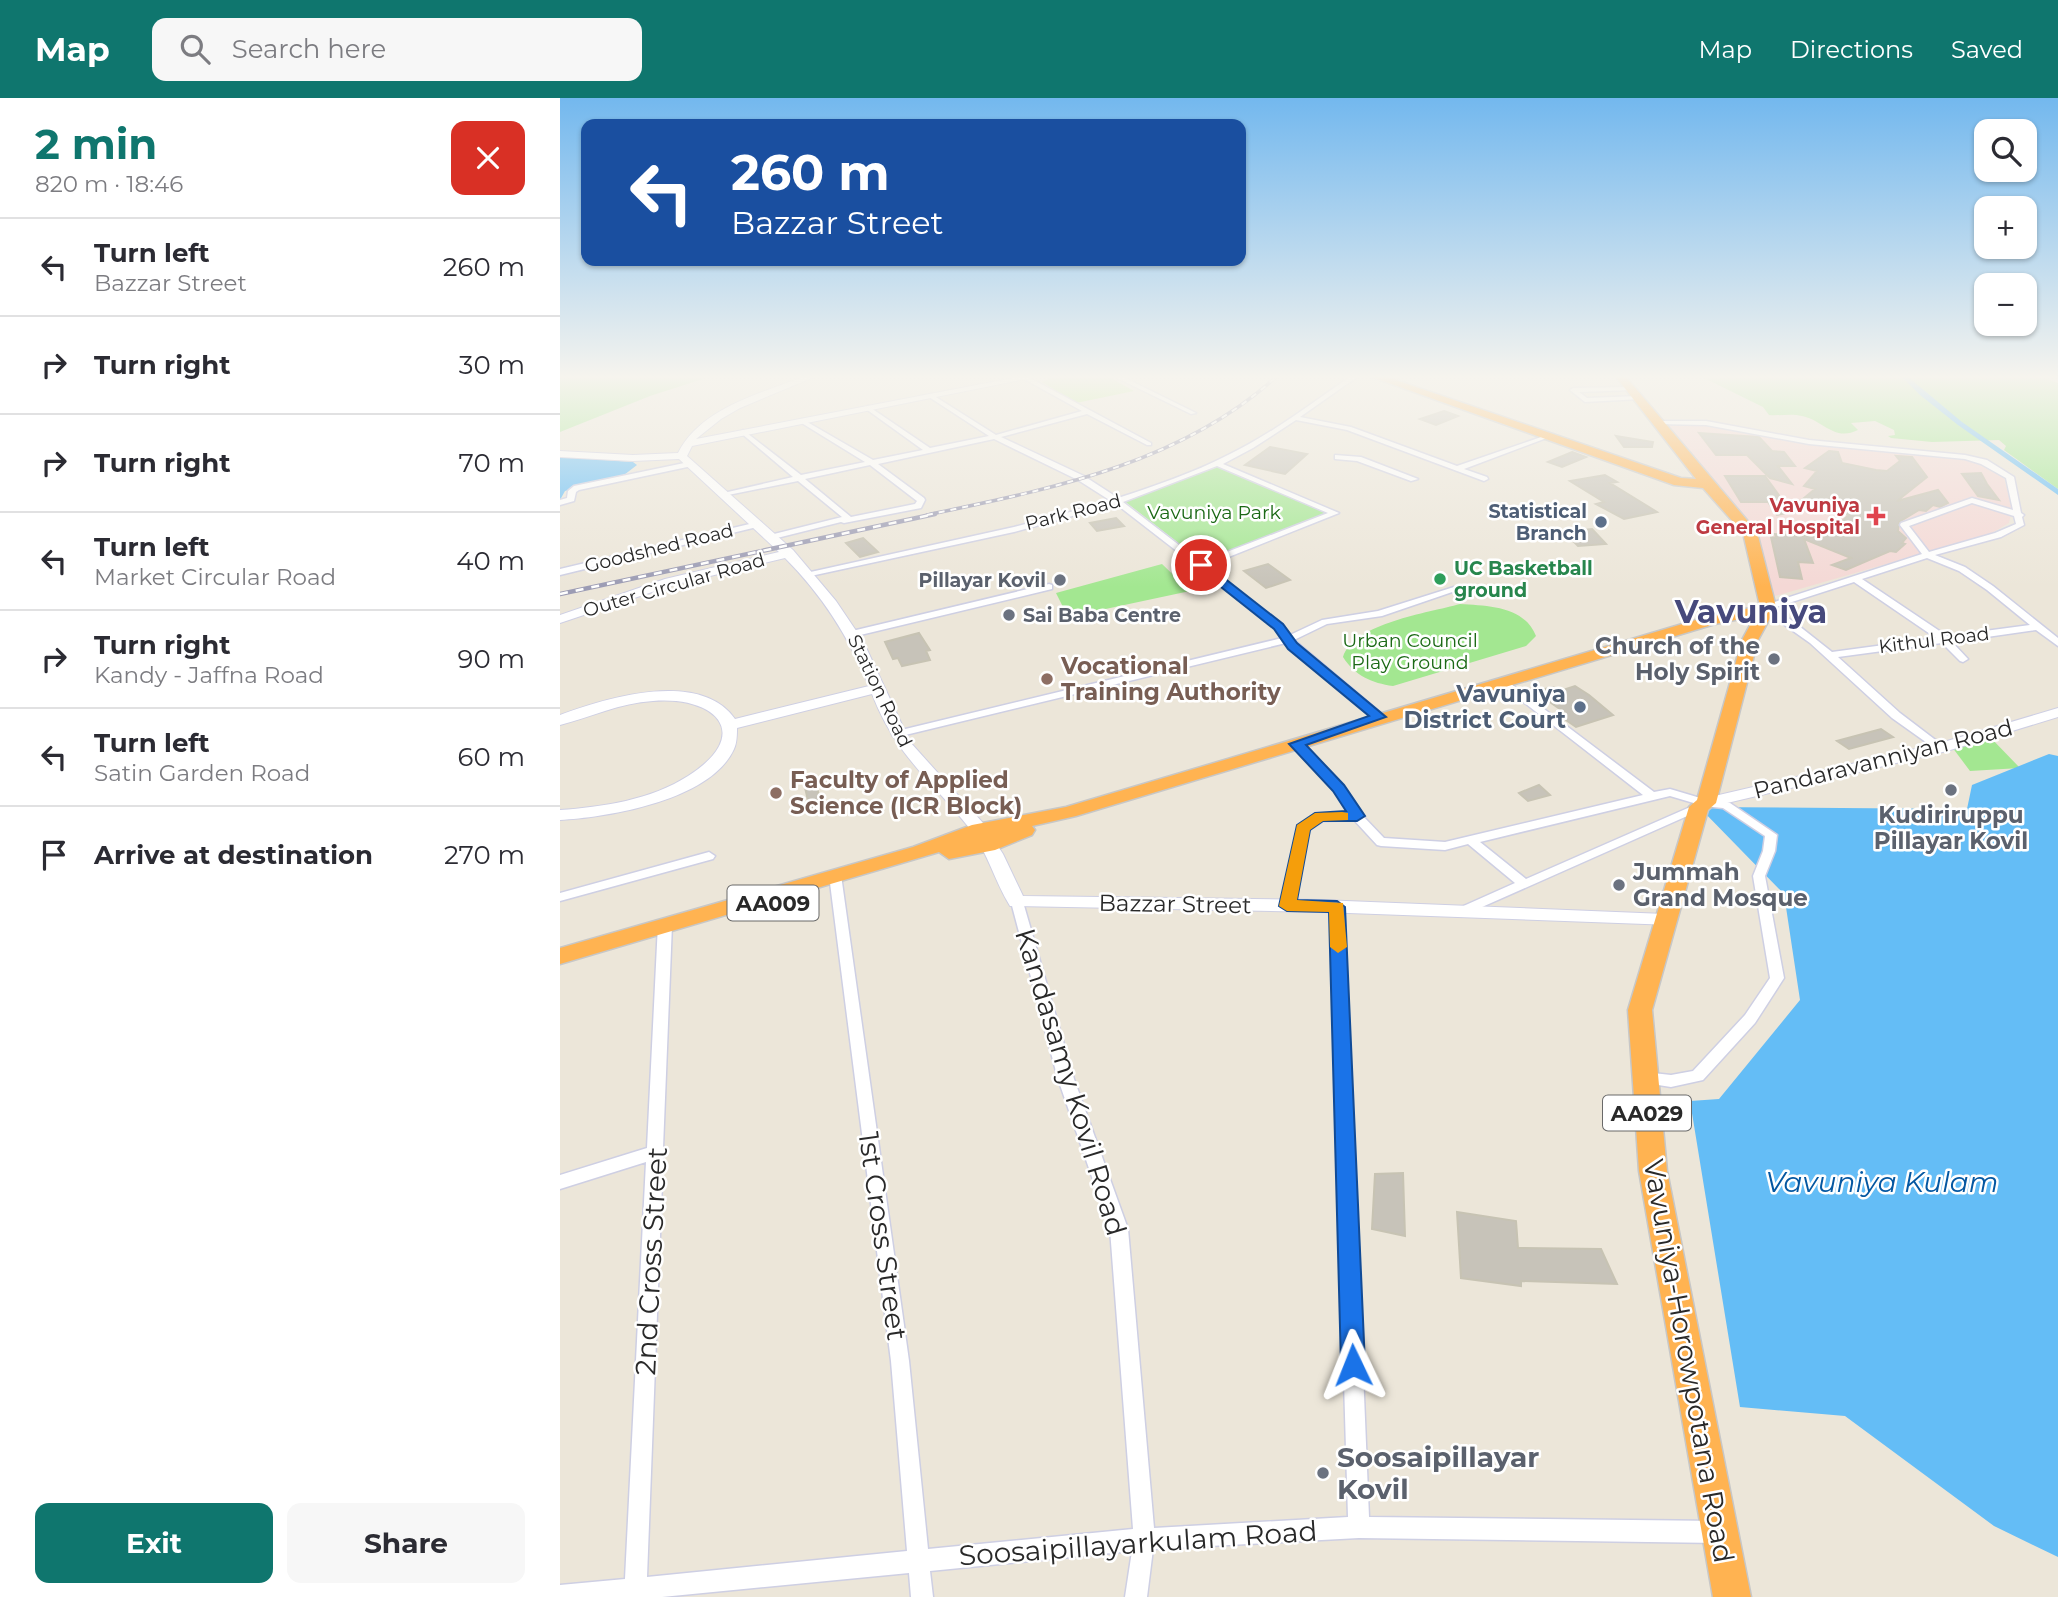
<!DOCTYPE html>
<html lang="en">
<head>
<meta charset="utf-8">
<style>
	:root { --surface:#fff; --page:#f7f7f7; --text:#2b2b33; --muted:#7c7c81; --line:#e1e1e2; --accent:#0f766e }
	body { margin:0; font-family:Montserrat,sans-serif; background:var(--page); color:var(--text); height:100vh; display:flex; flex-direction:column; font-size:26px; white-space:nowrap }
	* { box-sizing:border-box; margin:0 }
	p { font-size:23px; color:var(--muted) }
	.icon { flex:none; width:38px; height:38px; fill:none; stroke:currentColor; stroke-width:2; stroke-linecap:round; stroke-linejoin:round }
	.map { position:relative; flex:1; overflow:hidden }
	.panel { display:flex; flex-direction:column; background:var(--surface); width:560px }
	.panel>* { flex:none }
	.banner { position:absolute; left:21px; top:21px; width:665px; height:147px; border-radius:14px; box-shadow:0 2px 5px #0004; background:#1a4fa0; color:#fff; overflow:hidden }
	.tools { position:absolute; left:1414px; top:21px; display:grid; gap:14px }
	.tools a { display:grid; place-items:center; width:63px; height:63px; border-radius:14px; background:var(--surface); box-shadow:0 2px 5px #0004; font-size:35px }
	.pin { position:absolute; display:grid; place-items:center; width:60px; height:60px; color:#fff; margin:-30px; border:4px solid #fff; border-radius:50%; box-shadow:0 2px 7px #0007 }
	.me { position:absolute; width:77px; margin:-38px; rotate:358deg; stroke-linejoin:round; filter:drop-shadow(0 0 5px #0008) }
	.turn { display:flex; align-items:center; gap:24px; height:147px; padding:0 35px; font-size:32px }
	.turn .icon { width:91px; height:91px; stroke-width:2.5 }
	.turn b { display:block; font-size:49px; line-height:60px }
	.round { display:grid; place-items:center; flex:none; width:74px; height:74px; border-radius:14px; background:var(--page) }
	.head { display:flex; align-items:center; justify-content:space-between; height:119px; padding:0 35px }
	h1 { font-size:42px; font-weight:700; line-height:52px; color:var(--accent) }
	.action { display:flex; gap:14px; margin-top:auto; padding:14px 35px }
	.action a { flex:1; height:80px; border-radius:14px; background:var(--accent); color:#fff; font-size:28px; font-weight:700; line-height:80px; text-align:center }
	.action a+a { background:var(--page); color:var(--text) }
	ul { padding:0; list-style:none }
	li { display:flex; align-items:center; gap:21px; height:98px; padding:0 35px; border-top:2px solid var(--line) }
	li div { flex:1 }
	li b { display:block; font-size:26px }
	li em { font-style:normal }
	header { display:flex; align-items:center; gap:42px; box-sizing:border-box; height:98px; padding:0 35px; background:var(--accent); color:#fff }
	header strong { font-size:33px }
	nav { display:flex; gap:38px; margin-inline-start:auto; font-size:24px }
	.search { width:490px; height:63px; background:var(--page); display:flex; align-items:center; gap:18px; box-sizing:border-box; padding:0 24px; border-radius:14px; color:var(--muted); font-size:26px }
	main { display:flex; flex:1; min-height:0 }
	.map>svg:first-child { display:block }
</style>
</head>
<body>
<header>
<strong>Map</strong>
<div class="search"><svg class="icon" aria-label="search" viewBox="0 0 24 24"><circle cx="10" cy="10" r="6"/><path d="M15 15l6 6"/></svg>Search here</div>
<nav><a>Map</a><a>Directions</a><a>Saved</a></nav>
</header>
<main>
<section class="panel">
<div class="head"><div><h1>2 min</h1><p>820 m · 18:46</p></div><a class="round" style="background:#d93025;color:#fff"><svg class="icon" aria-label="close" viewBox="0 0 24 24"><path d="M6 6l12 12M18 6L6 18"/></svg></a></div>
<ul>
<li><svg class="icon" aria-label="left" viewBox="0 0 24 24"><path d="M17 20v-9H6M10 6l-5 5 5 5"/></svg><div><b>Turn left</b><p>Bazzar Street</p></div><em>260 m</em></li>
<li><svg class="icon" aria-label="right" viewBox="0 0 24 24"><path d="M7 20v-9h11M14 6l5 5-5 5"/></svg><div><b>Turn right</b></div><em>30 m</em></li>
<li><svg class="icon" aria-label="right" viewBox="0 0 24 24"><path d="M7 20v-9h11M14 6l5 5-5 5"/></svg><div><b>Turn right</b></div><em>70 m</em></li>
<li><svg class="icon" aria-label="left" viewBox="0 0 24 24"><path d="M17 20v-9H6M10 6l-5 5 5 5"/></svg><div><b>Turn left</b><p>Market Circular Road</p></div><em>40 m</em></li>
<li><svg class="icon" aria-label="right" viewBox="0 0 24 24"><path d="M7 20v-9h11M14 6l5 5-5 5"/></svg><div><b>Turn right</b><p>Kandy - Jaffna Road</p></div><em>90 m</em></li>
<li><svg class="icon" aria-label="left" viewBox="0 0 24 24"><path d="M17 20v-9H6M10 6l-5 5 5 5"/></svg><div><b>Turn left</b><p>Satin Garden Road</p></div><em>60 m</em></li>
<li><svg class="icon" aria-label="arrive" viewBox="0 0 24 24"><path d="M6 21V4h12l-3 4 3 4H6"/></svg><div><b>Arrive at destination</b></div><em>270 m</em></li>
</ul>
<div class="action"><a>Exit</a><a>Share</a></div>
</section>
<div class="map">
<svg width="1498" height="1499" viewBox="0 0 1498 1499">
	<rect width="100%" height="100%" fill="#ece6d9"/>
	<path fill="#f4d8d5" d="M1103 326H1145L1242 345 1412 363 1444 380 1452 411 1449 425 1430 436 1215 498 1197 437Z"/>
	<path fill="#a3e791" d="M0 279H149L90 298 0 334Z
		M1142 279H1482L1498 285V391L1444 352 1446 348 1439 342 1372 344 1331 340 1328 338 1335 337 1334 332 1315 323 1291 325 1298 332C1274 344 1263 322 1242 318 1231 315 1220 318 1209 317L1203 309Z
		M655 367 769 415 643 464 563 402Z
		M602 466 630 493 508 519 496 495Z
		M900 506C929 508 964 508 976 538L966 548 833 588C812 585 795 578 783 559 794 525 868 515 900 506Z
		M1429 638 1460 670 1410 673 1392 649Z"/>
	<path fill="#b8ef8c" d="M494 279H549L574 293 516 305 482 284Z"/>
	<path fill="#64bdf6" d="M0 359 73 364 77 367 64 377 5 393 0 402Z
		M1489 656 1498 658V1459L1434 1428 1285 1318 1180 1309 1130 1003 1159 1001 1240 902 1224 796 1139 709 1407 711 1412 687Z"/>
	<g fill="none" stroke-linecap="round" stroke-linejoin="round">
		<path fill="#64bdf6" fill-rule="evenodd" d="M1342 279H1348L1402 324 1498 391V397L1398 327 1360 297Z"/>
	</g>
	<path fill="#c7c3b9" stroke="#c7c3b3" stroke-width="2" d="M884 313 898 318 876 327 860 321Z
		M1139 335 1199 339 1212 353 1224 354 1235 368H1218L1232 386 1210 380 1187 357H1156Z
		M1056 338 1093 344 1092 349H1064Z
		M710 349 747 356 725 376 685 367Z
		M1269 353 1278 354 1282 365 1316 372 1327 373 1340 363 1336 358 1352 359 1367 379 1337 403 1378 392 1388 405 1380 409 1373 407 1366 413 1359 412 1339 424 1338 433 1346 440 1342 445 1345 446 1336 454 1330 453 1286 472 1272 467 1291 460 1244 441 1253 465 1238 464 1242 481 1220 479 1211 439 1216 440 1215 436 1263 439 1289 417 1238 405 1255 391 1244 388 1257 373 1245 370Z
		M1012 354 1026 359 1002 369 988 364Z
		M1421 375 1427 386 1439 402 1418 398 1402 376Z
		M1045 377 1057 384 1050 385 1097 414 1064 421 1036 406 1044 404 1010 383Z
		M1165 378H1205L1231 414 1217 417 1208 404H1181Z
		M556 420 564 428 537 433 530 425Z
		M1032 431 1046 446 1018 448 1004 434Z
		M303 440 318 454 300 459 286 445Z
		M708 466 730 482 706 490 684 473Z
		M633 474 650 492 635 494 619 477Z
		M359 535 370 552 366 553 370 562 342 568 338 560 333 561 325 544Z
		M1015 588 1029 597 1053 617 1016 629 997 616 1004 614 984 600 991 598 981 592 993 589 1000 593Z
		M1321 631 1333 639 1289 651 1277 643Z
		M255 682 263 713 251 716 244 685Z
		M979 687 990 697 968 703 959 695Z
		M843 1075 845 1138 812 1131 815 1076Z
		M897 1114 956 1123 958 1150 1041 1151 1057 1186 961 1183V1188L901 1180Z"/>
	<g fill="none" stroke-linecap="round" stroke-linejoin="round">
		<defs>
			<path id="street" d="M464 279H468L591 345V347H587L527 316 441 339 524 378 558 400C595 388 633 375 668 357 712 336 750 306 790 279H797L740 319 791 329 897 368 987 337 992 338 904 371 927 379 928 381 924 383 787 332 736 322 693 350 663 366 779 415 646 468 722 526 730 537 762 522 818 513 894 489 901 491 822 518 767 526 734 542 823 617 824 619 823 621H815L730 550 726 545 337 639 333 638 332 636 333 634 722 540 716 530 556 406 454 434 246 479V475L454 429 551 403 518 382 434 341 318 366 364 400 365 402 361 410 284 425 281 424 213 441H210V437L282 419 238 383 163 398 159 396 233 379 181 335 180 334 183 332 241 377 305 364 240 324 239 323 242 321 313 362 363 352 306 311 305 310 308 308 370 350 429 338 369 299 368 298 371 296 436 337 522 313 464 281ZM310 367 357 403 355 406 291 419 245 381ZM657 368 768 415 641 464 563 404Z
				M555 279H563L636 315 631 316Z
				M1071 289 1073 292 1019 294 1027 300 1079 298 1082 300 1081 301 1025 304 1010 292 1013 290Z
				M1099 323H1146L1249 342 1405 357 1427 362 1454 379 1461 415 1464 417 1462 419 1464 427 1441 439 1375 457 1405 469 1433 488 1498 540V548L1476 532 1392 544 1408 561 1403 564 1400 563 1382 545 1278 559 1340 615 1386 650 1381 653 1377 652 1332 620 1250 545 1202 511 1205 507 1362 456 1340 427 1341 425 1412 400 1453 412 1446 380 1421 366 1405 361 1249 346 1146 327 1097 326 1096 325ZM1412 405 1454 418 1456 426 1435 435 1369 454 1349 428ZM1367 460 1399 473 1427 492 1470 527 1387 538 1302 481ZM1294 484 1376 540 1272 554 1234 524 1213 510Z
				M775 357 801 359 858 381 851 383 797 363 775 361Z
				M129 364 133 366 132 368 19 392 16 394 14 403 0 407V402L7 400 8 393 14 388Z
				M198 424H201V428L0 477V471Z
				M489 486 492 487V491L292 539 287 536 292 533Z
				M943 580 1094 694 1110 691 1147 702 1170 705 1217 737 1215 753 1205 778 1224 880 1195 925 1143 982 1111 989 1079 984 1076 980 1079 976 1084 974 1111 977 1133 973 1185 917 1210 880 1193 778 1203 753 1205 738 1163 710 1144 708 1143 711 904 817 897 813 899 810 955 785 908 746 885 752 821 748 817 747 794 722 763 723 749 732 734 808 727 812 720 808 739 727 756 716 789 715 775 692 732 648 731 646 732 644H740L783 688 801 716 824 740 885 744 1083 697 939 585 938 583ZM1110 698 1137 706 966 781 920 744Z
				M149 754 155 758 153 761 0 803V795Z
				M275 773 281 777 349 1263 368 1451 573 1431 550 1131 498 981 451 804 457 800 463 804 514 981 568 1131 594 1430 788 1419 770 809 777 805 784 809 809 1419 1159 1423 1166 1427 1170 1434 1166 1441 1159 1445 799 1440 593 1451 587 1499H565L572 1453 370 1473 373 1499H351L349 1475 102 1499H0V1487L65 1481 86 1064 0 1091V1077L87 1050 98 826 100 823H110L112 826 103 1050 105 1054 103 1059 87 1479 347 1453 331 1263 269 777Z"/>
			<path id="secondary" d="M243 279H254L180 310 161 321 136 341 458 279H475L132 348 127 358 233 452 276 503 303 543 350 644 423 725 443 756 463 798 761 802 1105 816 1112 817 1114 822 1112 827 761 814 450 808C435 784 428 755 410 731 371 681 337 660 312 596L177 630C177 636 177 645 174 651 151 702 50 719 0 722V712C42 709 91 702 128 678 194 636 156 598 93 603 60 605 31 619 0 627V617C46 600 140 571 175 621L309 588C289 539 262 497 225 460L113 487 0 525V517L105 481 219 454 119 361 73 363 0 359V353L73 357 118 355C141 310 199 296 243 279Z
				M1498 610V619L1387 653 1146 710 1138 705 1146 700 1377 646Z"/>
			<path id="highway" d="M812 279H827L1121 380 1136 381 1056 279H1066L1197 434 1216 509 1198 542 1156 705 1148 712 1092 912 1107 1073 1191 1499H1153L1079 1073 1068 912 1129 709 1137 702 1182 542 1195 518 1155 526 516 718 472 728 475 732 472 737 435 752 389 761 379 754 0 866V850L353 749 412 727 506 709 1146 519 1200 508 1183 435 1143 390 1114 387Z"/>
		</defs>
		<use href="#street" stroke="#cecfe3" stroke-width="3"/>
		<use href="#secondary" stroke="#cecfe3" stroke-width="2"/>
		<use href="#highway" stroke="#c7c7c7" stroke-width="3"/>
		<use href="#street" fill="#fff" fill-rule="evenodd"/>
		<use href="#secondary" fill="#fff" fill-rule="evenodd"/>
		<use href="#highway" fill="#ffb351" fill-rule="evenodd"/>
		<defs>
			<path id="rail-far1" d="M367 417C490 391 620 366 716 279"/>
			<path id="rail" d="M0 496 375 416"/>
		</defs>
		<use href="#rail-far1" stroke="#9c9cb4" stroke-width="3.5"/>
		<use href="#rail" stroke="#9c9cb4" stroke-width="4.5"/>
		<use href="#rail-far1" stroke="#fff" stroke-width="2" stroke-dasharray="6" stroke-linecap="butt"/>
		<use href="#rail" stroke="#fff" stroke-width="2.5" stroke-dasharray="8" stroke-linecap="butt"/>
	</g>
	<linearGradient id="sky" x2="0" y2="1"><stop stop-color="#73b8ee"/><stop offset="0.57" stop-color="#f6f4ee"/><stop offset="1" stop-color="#f6f4ee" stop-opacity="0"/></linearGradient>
	<rect width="1498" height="489" fill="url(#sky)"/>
	<path fill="#1a73e8" stroke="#114b97" stroke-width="2" d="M637 465H645L723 526 737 545 826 619 746 647 784 687 805 718 797 723H763L750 732 737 802 777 803 785 809 805 1267 802 1276 793 1279 784 1276 781 1267 769 814 727 813 719 808 737 727 755 715 786 713 773 693 729 646 809 618 728 551 714 531 637 470Z"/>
	<path fill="#f59e0b" d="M782 714 788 715V722L763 723 750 732 737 802 783 805 787 849 778 855 770 849 769 814 727 813 719 808 737 727 755 715Z"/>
	<path fill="#e0444e" stroke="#fff" stroke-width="2.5" d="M1312.5 407.5h7v7h7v7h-7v7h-7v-7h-7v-7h7z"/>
	<g fill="#5c6f8a" stroke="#fff" stroke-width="2.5">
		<circle cx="1041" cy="424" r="7"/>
		<circle cx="1020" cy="609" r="7"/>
	</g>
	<circle fill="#2e9e5b" stroke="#fff" stroke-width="2.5" cx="880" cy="481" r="7"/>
	<g fill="#6b7280" stroke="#fff" stroke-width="2.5">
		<circle cx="500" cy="482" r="7"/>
		<circle cx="449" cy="517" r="7"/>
		<circle cx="1214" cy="561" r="7"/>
		<circle cx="1391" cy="692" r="7"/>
		<circle cx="1059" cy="787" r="7"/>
		<circle cx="763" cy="1375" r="7"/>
	</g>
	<g fill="#8d6e63" stroke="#fff" stroke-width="2.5">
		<circle cx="487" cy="581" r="7"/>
		<circle cx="216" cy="695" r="7"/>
	</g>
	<g text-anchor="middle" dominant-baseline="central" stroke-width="5" stroke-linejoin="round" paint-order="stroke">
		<g font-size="19" font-weight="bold" fill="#be3a42" stroke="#fff" text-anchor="end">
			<text x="1300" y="407">Vavuniya<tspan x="1300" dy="22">General Hospital</tspan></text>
		</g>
		<g font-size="19" font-weight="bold" fill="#4e5e75" stroke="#fff" text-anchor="end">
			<text x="1027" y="413">Statistical<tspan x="1027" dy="22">Branch</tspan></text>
		</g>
		<g font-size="19" fill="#292929" stroke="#fff">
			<text transform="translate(513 414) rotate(-14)">Park Road</text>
			<text transform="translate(99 450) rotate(-14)">Goodshed Road</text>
			<text transform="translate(114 487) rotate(-16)">Outer Circular Road</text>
			<text transform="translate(1374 542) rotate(-7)">Kithul Road</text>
			<text transform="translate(320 593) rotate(64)">Station Road</text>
		</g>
		<g font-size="19" fill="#1b6915" stroke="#fff">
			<text x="654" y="414">Vavuniya Park</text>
			<text x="850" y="542">Urban Council<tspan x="850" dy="22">Play Ground</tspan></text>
		</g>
		<g font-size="19" font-weight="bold" fill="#27864d" stroke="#fff" text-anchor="start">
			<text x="894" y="470">UC Basketball<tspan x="894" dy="22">ground</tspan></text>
		</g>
		<g font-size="19" font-weight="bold" fill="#5b616d" stroke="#fff" text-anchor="end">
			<text x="486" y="482">Pillayar Kovil</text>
			<text x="463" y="517" text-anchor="start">Sai Baba Centre</text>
		</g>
		<g fill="#fff" stroke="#696969" stroke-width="2">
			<rect x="167.5" y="787.5" width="91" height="35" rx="5"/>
			<rect x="1043" y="997.5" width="88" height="35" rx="5"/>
		</g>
		<g font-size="21" font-weight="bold" fill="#292929">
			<text x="213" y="805">AA009</text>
			<text x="1087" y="1015">AA029</text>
		</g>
		<g font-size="23" font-weight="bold" fill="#5b616d" stroke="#fff" text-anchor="end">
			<text x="1200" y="548">Church of the<tspan x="1200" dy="26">Holy Spirit</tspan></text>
			<text x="1391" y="717" text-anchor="middle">Kudiriruppu<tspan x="1391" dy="26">Pillayar Kovil</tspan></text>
			<text x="1073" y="774" text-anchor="start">Jummah<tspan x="1073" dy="26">Grand Mosque</tspan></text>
		</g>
		<g font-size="23" font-weight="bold" fill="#785e54" stroke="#fff" text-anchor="start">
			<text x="501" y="568">Vocational<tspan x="501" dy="26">Training Authority</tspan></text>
			<text x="230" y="682">Faculty of Applied<tspan x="230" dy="26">Science (ICR Block)</tspan></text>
		</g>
		<g font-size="23" font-weight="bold" fill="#4e5e75" stroke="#fff" text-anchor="end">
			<text x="1006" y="596">Vavuniya<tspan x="1006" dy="26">District Court</tspan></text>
		</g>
		<g font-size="23" fill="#292929" stroke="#fff">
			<text transform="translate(1323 661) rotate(-14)">Pandaravanniyan Road</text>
			<text transform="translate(615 806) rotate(1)">Bazzar Street</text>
		</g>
		<g font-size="28" fill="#292929" stroke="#fff">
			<text transform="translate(511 984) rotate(73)">Kandasamy Kovil Road</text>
			<text transform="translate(323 1138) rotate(82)">1st Cross Street</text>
			<text transform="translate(91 1163) rotate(-87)">2nd Cross Street</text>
			<text transform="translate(1129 1263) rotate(80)">Vavuniya-Horowpotana Road</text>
			<text transform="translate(578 1445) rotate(-4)">Soosaipillayarkulam Road</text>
		</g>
		<g font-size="28" font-style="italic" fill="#0457a1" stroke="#fff">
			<text x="1322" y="1084">Vavuniya Kulam</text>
		</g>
		<g font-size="28" font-weight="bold" fill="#5b616d" stroke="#fff" text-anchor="start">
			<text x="777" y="1359">Soosaipillayar<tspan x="777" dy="32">Kovil</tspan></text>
		</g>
		<g font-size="32" font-weight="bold" fill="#46497c" stroke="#fff">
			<text x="1191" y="513">Vavuniya</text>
		</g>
	</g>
</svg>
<div class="tools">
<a><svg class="icon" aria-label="search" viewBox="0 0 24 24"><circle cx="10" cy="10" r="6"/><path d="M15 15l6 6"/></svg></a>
<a>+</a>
<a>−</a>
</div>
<div class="pin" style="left:641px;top:467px;background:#d93025"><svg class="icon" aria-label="arrive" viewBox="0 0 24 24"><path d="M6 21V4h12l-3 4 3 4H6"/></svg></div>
<svg class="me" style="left:793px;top:1267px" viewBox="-20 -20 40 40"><path d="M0-17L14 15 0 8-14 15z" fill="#1a73e8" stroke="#fff" stroke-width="4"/></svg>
<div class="banner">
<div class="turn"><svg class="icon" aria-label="left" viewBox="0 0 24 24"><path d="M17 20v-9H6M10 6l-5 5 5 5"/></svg><div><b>260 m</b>Bazzar Street</div></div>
</div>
</div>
</main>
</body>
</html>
